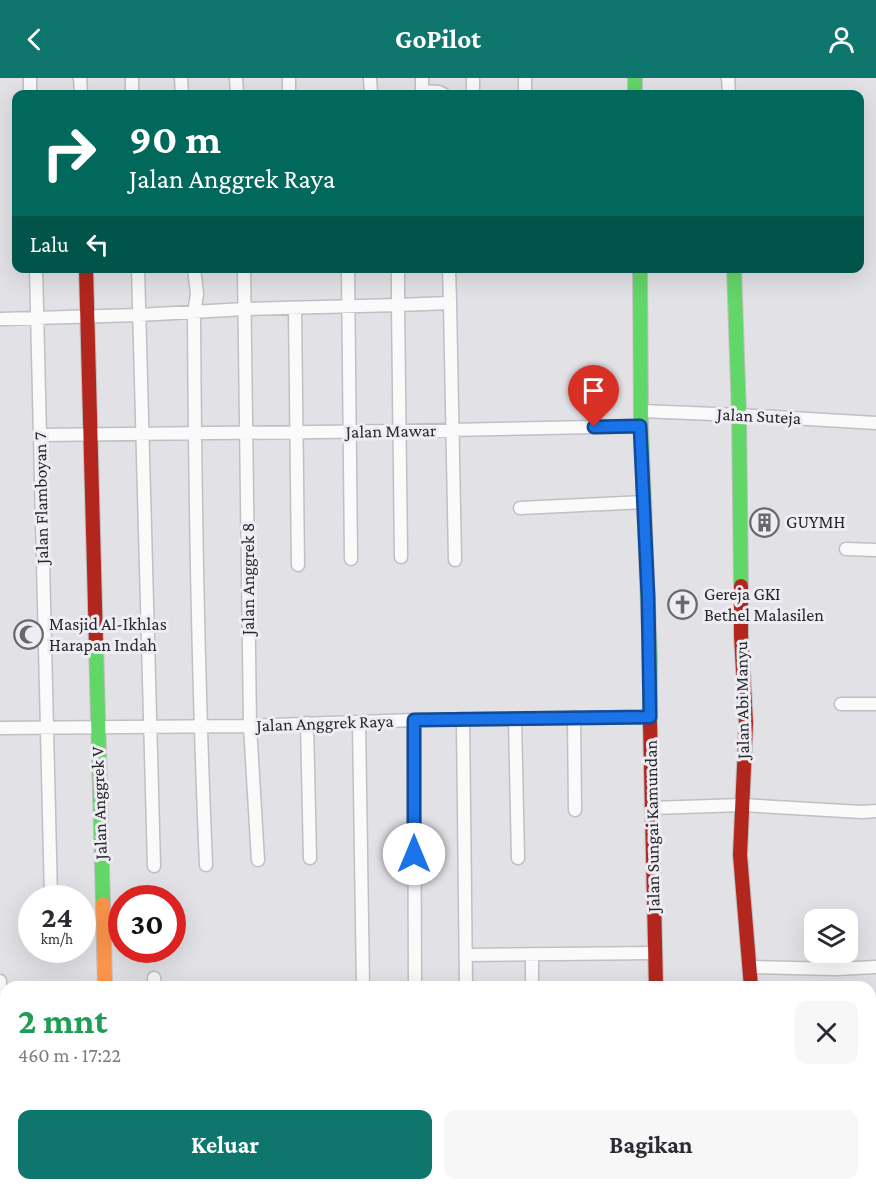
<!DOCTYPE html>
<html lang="id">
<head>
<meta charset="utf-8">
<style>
	:root { --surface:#fff; --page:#f7f7f7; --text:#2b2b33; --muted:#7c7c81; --accent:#0f766e }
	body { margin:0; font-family:"Crimson Pro",serif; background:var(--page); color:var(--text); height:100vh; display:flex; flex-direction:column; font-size:22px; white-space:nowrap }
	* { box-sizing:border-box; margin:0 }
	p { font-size:20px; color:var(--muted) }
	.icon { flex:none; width:33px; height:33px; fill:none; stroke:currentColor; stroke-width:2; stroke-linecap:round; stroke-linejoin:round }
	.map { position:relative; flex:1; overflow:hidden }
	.details { position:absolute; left:0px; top:903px; width:876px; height:210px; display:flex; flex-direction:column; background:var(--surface); border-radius:18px 18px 0 0; box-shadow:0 6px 24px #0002 }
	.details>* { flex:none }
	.top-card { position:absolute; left:12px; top:12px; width:852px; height:183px; border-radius:12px; box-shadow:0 6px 24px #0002; background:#00695c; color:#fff; overflow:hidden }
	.tools { position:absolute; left:804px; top:831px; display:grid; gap:12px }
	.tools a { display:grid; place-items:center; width:54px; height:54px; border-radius:12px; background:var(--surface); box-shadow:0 6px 24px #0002; font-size:30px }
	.speed { position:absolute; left:18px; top:807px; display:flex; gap:12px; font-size:30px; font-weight:700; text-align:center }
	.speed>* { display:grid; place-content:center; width:78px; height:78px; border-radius:50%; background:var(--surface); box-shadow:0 6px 24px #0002; line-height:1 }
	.speed small { font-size:15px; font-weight:400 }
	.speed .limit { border:9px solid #d22; background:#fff; color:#111 }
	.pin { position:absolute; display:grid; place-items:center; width:51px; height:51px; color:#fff; margin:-62px -26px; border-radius:50% 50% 50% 0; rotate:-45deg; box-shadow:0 0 6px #0007 }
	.pin .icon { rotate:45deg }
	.me { position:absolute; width:66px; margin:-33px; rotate:0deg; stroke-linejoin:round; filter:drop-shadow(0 0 4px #0008) }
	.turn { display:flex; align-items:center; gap:21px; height:126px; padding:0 18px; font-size:27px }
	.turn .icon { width:78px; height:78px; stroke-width:2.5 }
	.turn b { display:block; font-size:42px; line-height:51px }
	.then { display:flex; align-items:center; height:57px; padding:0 18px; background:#0003; gap:12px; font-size:22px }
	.round { display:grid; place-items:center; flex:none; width:63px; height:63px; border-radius:12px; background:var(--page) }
	.overview { display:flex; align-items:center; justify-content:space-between; height:102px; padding:0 18px }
	h1 { font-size:36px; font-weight:700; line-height:45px; color:#1e9e55 }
	.primary-button { display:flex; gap:12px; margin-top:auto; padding:12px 18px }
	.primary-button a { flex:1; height:69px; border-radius:12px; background:var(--accent); color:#fff; font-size:24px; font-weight:700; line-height:69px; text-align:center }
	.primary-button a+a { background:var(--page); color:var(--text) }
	header { display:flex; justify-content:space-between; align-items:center; height:78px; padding:0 18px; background:var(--accent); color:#fff; font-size:27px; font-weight:700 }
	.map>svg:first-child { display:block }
</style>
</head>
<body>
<header><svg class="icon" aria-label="back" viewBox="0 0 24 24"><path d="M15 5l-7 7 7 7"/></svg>GoPilot<svg class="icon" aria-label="person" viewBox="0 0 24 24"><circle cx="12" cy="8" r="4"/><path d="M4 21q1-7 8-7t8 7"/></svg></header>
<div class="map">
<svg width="876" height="1113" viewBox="0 0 876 1113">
	<rect width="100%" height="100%" fill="#e2e1e6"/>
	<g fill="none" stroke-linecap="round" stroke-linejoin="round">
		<defs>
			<path id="street" d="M30 0V16
				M80 0 81 16
				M132 0V16
				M181 0 182 16
				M236 0 237 16
				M289 0V16
				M370 0 371 16
				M422 0V13L439 14 443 16
				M473 0V11
				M525 0V14
				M728 0 729 16
				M36 190 51 820
				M138 190 154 788
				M194 190 197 216 194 235C195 419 198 603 206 787
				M244 190 250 648 258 782
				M348 190 351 481
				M398 190V227L450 225 455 482
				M449 190 450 225
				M295 230 298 487
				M0 241 139 237 245 231 398 227 401 479
				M641 333 739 337 876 345
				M40 357 401 353 641 348
				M520 430 645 424
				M846 471 876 472
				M841 626H876
				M574 639 575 732
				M463 641 466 909
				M515 641 518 780
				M414 642 415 909
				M359 644 363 909
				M307 645 310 780
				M0 650 250 648 414 642 650 639
				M652 730 742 727 862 734 876 733
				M466 877 655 875
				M532 877V909
				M751 889 836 891 876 889
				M154 900 155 909
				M0 903 3 1113
				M56 1107V1113
				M108 1107V1113
				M160 1107V1113
				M395 1107V1113
				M426 1107H445L451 1113
				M293 1113 336 1111 349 1107
				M752 1113V1107"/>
			<path id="fast" d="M635 0V16
				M640 190 641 348 650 579V645
				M734 190 739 337 741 508
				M96 565 103 826"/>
			<path id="slow" d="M103 826 105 909"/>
			<path id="jam" d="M86 190 96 565
				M741 508V557L746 645 740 777 751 909
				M650 645 656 909
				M659 1107V1113"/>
		</defs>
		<use href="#street" stroke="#c0bfc3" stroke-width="15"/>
		<use href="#fast" stroke="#c0bfc3" stroke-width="16"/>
		<use href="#slow" stroke="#c0bfc3" stroke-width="16"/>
		<use href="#jam" stroke="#c0bfc3" stroke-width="16"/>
		<use href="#street" stroke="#fbfafb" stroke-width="12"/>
		<use href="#fast" stroke="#63d668" stroke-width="14"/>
		<use href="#slow" stroke="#ff974d" stroke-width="14"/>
		<use href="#jam" stroke="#b3261e" stroke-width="14"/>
	</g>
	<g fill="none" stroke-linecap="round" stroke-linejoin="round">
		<defs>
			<path id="route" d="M414 776V642L650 639 648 519 640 348 594 349"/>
		</defs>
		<use href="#route" stroke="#114b97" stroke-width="15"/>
		<use href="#route" stroke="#1a73e8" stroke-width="10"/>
	</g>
	<defs>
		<symbol id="building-ring" viewBox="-11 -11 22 22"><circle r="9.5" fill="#eeedf4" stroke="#69696c" stroke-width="1.5"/><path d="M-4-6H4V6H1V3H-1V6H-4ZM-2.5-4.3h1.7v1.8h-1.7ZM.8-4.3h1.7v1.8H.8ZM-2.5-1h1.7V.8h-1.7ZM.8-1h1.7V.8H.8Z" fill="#69696c"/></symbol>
		<symbol id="church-ring" viewBox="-11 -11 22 22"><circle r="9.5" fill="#eeedf4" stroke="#69696c" stroke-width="1.5"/><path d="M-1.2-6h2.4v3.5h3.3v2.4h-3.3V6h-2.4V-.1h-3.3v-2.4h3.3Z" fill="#69696c"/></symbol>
		<symbol id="mosque-ring" viewBox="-11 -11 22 22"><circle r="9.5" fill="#eeedf4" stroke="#69696c" stroke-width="1.5"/><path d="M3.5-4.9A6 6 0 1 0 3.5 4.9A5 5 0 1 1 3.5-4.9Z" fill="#69696c"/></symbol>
	</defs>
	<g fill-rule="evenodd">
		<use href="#building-ring" x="748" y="428" width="33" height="33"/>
		<use href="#church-ring" x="666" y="510" width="33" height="33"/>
		<use href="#mosque-ring" x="12" y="540" width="33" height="33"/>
	</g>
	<g text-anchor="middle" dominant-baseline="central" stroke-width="6" stroke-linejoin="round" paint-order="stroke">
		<g font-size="18" fill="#28282a" stroke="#eeedf4">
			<text transform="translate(759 338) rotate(3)">Jalan Suteja</text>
			<text transform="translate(391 353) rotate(-1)">Jalan Mawar</text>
			<text transform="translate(41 420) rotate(-91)">Jalan Flamboyan 7</text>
			<text transform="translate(248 501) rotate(-90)">Jalan Anggrek 8</text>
			<text transform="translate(742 622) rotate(-91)">Jalan Abi Manyu</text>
			<text transform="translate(325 645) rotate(-2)">Jalan Anggrek Raya</text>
			<text transform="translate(99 725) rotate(-92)">Jalan Anggrek V</text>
			<text transform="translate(652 748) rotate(-91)">Jalan Sungai Kamundan</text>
		</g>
		<g font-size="18" fill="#28282a" stroke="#eeedf4" text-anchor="start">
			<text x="786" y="444">GUYMH</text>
			<text x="704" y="516">Gereja GKI<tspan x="704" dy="21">Bethel Malasilen</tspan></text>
			<text x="49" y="546">Masjid Al-Ikhlas<tspan x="49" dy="21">Harapan Indah</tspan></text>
		</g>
	</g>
</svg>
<div class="tools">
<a><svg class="icon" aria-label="layers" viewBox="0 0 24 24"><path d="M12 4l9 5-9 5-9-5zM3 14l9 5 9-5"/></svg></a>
</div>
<div class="speed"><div>24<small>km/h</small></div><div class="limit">30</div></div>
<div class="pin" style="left:594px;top:349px;background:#d93025"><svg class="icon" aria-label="arrive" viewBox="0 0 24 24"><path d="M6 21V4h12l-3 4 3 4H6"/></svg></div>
<svg class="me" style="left:414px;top:776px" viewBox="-20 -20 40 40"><circle r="19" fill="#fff"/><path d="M0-13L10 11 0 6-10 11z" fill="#1a73e8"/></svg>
<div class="top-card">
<div class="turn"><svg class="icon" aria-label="right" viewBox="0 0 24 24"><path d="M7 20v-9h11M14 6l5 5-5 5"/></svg><div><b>90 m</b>Jalan Anggrek Raya</div></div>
<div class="then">Lalu<svg class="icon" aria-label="left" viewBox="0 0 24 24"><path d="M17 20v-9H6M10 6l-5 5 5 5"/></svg></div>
</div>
<section class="details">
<div class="overview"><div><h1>2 mnt</h1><p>460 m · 17:22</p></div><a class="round"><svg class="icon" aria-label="close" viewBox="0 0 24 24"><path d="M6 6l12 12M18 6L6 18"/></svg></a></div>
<div class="primary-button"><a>Keluar</a><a>Bagikan</a></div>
</section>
</div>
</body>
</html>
